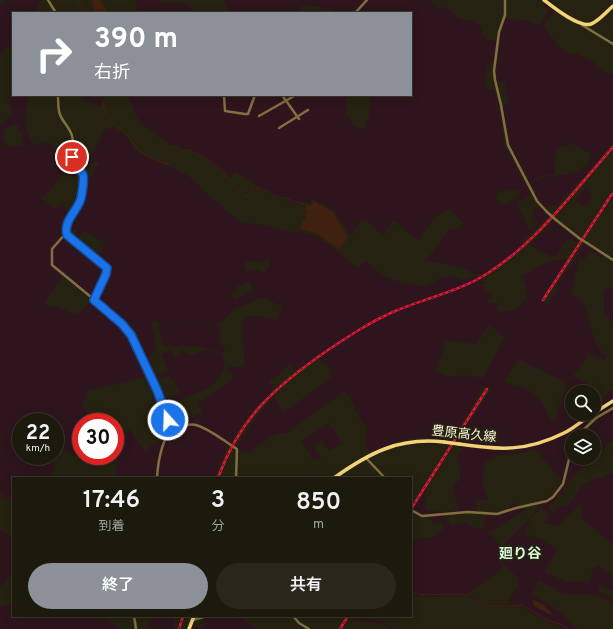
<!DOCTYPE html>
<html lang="ja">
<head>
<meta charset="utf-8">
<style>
	:root { --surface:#1c1a0d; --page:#29271b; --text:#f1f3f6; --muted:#a0a19d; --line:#3a382e; --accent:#8c9099 }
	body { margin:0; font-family:Overpass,"Noto Sans JP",sans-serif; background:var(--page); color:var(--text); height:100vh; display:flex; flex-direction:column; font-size:15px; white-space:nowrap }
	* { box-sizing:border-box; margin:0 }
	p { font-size:13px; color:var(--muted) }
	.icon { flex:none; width:22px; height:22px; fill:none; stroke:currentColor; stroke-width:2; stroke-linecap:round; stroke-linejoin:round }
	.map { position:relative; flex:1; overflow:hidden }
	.drawer { position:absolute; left:12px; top:477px; width:400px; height:140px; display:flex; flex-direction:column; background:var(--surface); border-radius:0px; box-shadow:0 2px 10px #0003,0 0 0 1px var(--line) }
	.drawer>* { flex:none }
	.top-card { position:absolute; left:12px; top:12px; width:400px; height:84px; border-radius:0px; box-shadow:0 2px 10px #0003,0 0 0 1px var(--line); background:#8c9099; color:#fff; overflow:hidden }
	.fabs { position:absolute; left:565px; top:385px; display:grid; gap:8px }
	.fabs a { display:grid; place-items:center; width:36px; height:36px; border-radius:50%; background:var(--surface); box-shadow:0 2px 10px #0003,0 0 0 1px var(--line); font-size:20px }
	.speed { position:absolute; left:12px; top:413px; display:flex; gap:8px; font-size:20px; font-weight:700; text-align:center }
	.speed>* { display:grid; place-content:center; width:52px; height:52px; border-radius:50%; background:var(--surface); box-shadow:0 2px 10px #0003,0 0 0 1px var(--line); line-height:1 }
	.speed small { font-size:10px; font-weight:400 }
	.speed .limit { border:6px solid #d22; background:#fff; color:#111 }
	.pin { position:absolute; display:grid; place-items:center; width:34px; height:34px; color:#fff; margin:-17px; border:2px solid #fff; border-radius:50%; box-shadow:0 1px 4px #0007 }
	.me { position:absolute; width:44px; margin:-22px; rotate:340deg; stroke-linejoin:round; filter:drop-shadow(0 0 3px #0008) }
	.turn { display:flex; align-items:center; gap:14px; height:84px; padding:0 16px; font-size:18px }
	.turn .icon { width:52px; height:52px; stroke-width:2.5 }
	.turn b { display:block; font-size:28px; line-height:34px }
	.eta { display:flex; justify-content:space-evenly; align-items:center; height:68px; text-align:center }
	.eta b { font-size:24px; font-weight:600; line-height:28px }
	.primary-button { display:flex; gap:8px; margin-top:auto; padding:8px 16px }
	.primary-button a { flex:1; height:46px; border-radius:24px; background:var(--accent); color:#fff; font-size:16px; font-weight:600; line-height:46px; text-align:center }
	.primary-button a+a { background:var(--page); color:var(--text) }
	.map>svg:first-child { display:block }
</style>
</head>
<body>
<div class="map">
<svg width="613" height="629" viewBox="0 0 613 629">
	<rect width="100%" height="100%" fill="#252211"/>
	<path fill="#2e151d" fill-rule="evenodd" d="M7 0 10 2 13 0H41L38 4V11L50 13H13V45L7 47 0 55V5Z
		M135 0C142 0 150 0 157 0 160 0 162 3 166 3 179 4 188 0 193 13H138Z
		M224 0H429L440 9 446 7 459 19C480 21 478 21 485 40H497C496 51 497 60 487 67L485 77 486 89 494 90 499 106 505 146 531 194 517 204 530 230 538 224 532 211 538 206 549 216 531 234 529 233 521 241 523 245 515 252 482 275C472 275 472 271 464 269 452 264 438 262 426 261L425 259 429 257 449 230 460 227 464 224 450 210 435 216 420 239H416L396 222H392L384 235H382L366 220H361L351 236 336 212 312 199 310 202H305L300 205 263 192 251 181 236 172 229 178 223 172 200 155 188 151 177 145H170L151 130 139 122 128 95H346L347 114 353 126 364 130 369 116 371 95H411V13H336L329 8 324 10 317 6 311 5 303 6 292 13H228L229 12ZM505 190H520L519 196 503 206 495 197 501 191Z
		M544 0H549L554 10 543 28 546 29 557 45 571 55 575 53 594 62 595 67 611 75 613 74V142L588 171 586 166 589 161 591 154 571 142 566 147 561 146 554 152 556 156 554 165 555 174 541 176 528 184 512 149 506 131 503 106 509 104 505 82H497C495 72 498 64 499 54 500 39 499 34 505 19L526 20 540 26 549 9 544 6Z
		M13 92V95H30C22 118 23 123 33 145L47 141 65 160 71 161 72 165 42 198 54 209 68 201 63 206 66 210H68L75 205 74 203 77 199 75 197 79 193 80 194V198L81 197 85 176 91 177 95 171V167L96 166 98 167 99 164V162H95L94 164H91L84 172C69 159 76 161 75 145 75 140 73 134 71 129L76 140 78 153 88 160 91 158 104 130 113 127 126 136 135 149 141 154 187 175 195 181 202 190 239 221C248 224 257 224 267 226 275 227 283 231 291 232 296 232 301 231 306 233 326 239 342 256 358 268L365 261 377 271 388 278 406 284 427 286 439 279 451 276 463 280 474 276 482 281H487L482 285 486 291 492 295 488 300 487 303H500V305L496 308 498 312 511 311 521 306 528 291 522 276C537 267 550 258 567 259L541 301 548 305 556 292 559 282 585 244 603 255V258L589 251 584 260H579L571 294C590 304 587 323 595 341 597 346 602 352 606 357L604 360 589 354 573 376 590 385 582 392H572V414H594V406L613 389V440L594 456V436H572V458H592C580 468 570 478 563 492L567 497 561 494 548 507 553 512 562 505 565 507 572 501 582 484 613 473V544L583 520 581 504 557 526 544 523 550 515 536 502C552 498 553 494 562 481L535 449 519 453 499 455 485 462 482 486 488 499 476 501 477 513C465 513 455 515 444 516L445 520 448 519 451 526 466 522 474 528 483 529 488 512 502 511 516 503 525 510 490 532 501 548 539 508 540 509 530 519 525 534 543 540 558 549 544 572 566 581 589 582 594 568 597 565 613 577V590L598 585 599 592 613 598V602L595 595 563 594 539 581 532 595 559 611 577 629H564L544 620 522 607 514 605 486 606 466 595 470 593C473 596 476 599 480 601 487 606 503 605 511 604L509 601 520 580 503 564 500 571 464 596 430 597 411 596V543L414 539 432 537 444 529 442 522 434 524 430 518 413 509 426 488 427 490 425 496 427 510 441 512 458 510 453 485 460 480V467L457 459 461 451 463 442 456 441 488 394 491 391 485 386H483L469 412 451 440C439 439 428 437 416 438 400 440 384 447 370 453L366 442 368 424H363L346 390 287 433 283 434 277 433 248 453 238 451 239 449 236 447 253 421 274 395 283 413 332 377 330 372 331 368 316 357 296 370 289 364 282 372 269 381 273 391C257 403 240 426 232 443H230L227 447 214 478H116C118 462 115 448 115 432L122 435 130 430 145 451H148L152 444 158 443 167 430 182 427 194 416 203 412 198 404 235 377 227 371 228 366 235 367 244 366 245 368 242 323C248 310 267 319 277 320L282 309 280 306 266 298 258 299 235 309 220 323 154 322 152 323C152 335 162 349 149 357L157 376 168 371 161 354 172 351 175 357H176L181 354 179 350H182C189 357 196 355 203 350L221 353C231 369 215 386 200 392 194 395 188 396 182 399 177 402 172 407 167 410L153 378 149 376 89 390 86 392 82 406 88 413 101 422H81V456H104C94 466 69 451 57 447L52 478H13V503L0 496V126L12 114C11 106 4 99 13 92ZM14 124 18 125C19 132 24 138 24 145L8 148 3 138 4 134 3 130ZM74 227 77 232 75 236 78 238 83 232 85 231 105 243 103 249 99 253 92 252 87 249 83 244 72 238 70 234ZM266 258 269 259C271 265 268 268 264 273L255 269 247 272 244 266 245 262H253L255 260 263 263ZM63 275 87 296 90 302 77 315 54 306 50 308 45 303 47 298ZM249 281 254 290 235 300 232 293 236 291V287ZM489 325 505 337 483 378 464 375 452 377 435 372 446 340 476 344ZM518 359 555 377 566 381C567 394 559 404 557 417L552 422C545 409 540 394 525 389 517 386 511 385 504 381ZM170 375 179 391V393L170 399 166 398 159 379ZM21 422H55V456H21Z
		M82 95H104C104 100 105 104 100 106L84 100 82 99Z
		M584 166 588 172 557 206 556 205 544 208 539 203 530 185C544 170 570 181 584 166Z
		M586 187 592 193 590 201 583 206 576 200Z
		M554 220 579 240 577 243 568 237 556 257 548 255 530 245Z
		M613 288V325L609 316 604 317V290Z
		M164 322 219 324 220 340 225 351V353L202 348 201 346 174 347 173 345 164 346 158 324Z
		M329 423 342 443 330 451 321 441 313 447 321 457 314 461 301 441Z
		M0 530 13 538V573L8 576 0 588Z
		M13 605V616H96L108 621 122 629H0V606Z
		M154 616H175L173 629H147Z
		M210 616H239L256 629H191L192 627H203L205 617Z
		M350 616H357V617L382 621 394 629H390L380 623 348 619Z"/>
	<path fill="#40200f" d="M93 0H100L106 8 105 13H95L92 2Z
		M314 201 333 212 347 235V239L339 249 316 233 299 229 308 212 305 209 307 205 310 206Z
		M532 600C540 601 550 609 553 616L534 606Z"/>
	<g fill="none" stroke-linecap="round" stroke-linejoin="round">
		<path stroke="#40200f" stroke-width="1" d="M78 0 85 13
			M101 95 106 115 114 123 125 132 136 147 142 153 158 161 169 164 186 149 203 156 224 172 239 192 246 197 254 186 277 196 307 205
			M0 494 13 501
			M411 593H417L421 595 455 594 471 595 481 603 490 606H507L522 605 547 620 565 626 568 629
			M346 616 352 619 355 616"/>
		<path stroke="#807040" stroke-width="2.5" d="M48 0 56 13
			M505 0V15L499 32 494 71 495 80 501 105 508 145 537 201 547 212
			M355 13 367 0
			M582 25 613 44
			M58 95C58 100 58 106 59 111 60 120 70 127 72 136 75 145 73 152 72 161L83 175C83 182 82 191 81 198 78 211 61 222 68 237L107 268 106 274 94 300
			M224 95 225 111 245 114H248L255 95
			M282 95 299 119
			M259 116 296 95
			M279 128 308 110
			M556 220 579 238
			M66 233 52 249V265L119 320C137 337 161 396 168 420 176 433 185 422 196 425 210 429 224 441 237 449L236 478
			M587 243 613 260
			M577 436 596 418 613 408
			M366 458 385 478
			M157 478C158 461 162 440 173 426
			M411 510 422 516 468 512 497 514 516 508 547 501 553 497 563 484 572 447
			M134 616 136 629
			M293 616 299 623 309 629
			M193 620 207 616"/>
		<path stroke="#f3d377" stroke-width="3.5" d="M544 0C553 7 579 28 591 24 599 21 606 12 613 6
			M594 413 613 401
			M459 444C499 450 526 452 564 433 574 428 583 420 592 414
			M334 478C369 453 399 437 444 442
			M189 629 194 616"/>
		<defs>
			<path id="rail" d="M543 300 612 194
				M218 478C240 417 276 386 328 350 349 336 370 322 393 312 425 298 459 292 488 273 538 241 574 191 613 147
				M411 509 487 389
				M179 629 183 616
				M340 629 348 616"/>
		</defs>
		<use href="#rail" stroke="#eb153c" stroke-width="2.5"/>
		<use href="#rail" stroke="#252211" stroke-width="1" stroke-dasharray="3" stroke-linecap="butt"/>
		<path stroke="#807040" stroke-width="2.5" d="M547 212 556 220
			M579 238 587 243"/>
		<path stroke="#f3d377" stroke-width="3.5" d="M444 442 459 444"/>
	</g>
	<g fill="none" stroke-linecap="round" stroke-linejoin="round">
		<defs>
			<path id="route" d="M72 157C72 165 78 167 82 173 85 176 82 193 81 198 78 211 63 220 67 235L107 268 106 274 94 300 122 324 131 335 157 390 168 420"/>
		</defs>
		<use href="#route" stroke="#114b97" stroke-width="10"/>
		<use href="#route" stroke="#1a73e8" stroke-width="7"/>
	</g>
	<g text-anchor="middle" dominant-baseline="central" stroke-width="4" stroke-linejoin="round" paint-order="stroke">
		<g font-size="13" fill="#fcf6d8" stroke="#252211">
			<text transform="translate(464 435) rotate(6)">豊原高久線</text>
		</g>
		<g font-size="14" font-weight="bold" fill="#dafcdc" stroke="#252211">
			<text x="520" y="554">廻り谷</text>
		</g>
	</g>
</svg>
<div class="fabs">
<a><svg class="icon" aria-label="search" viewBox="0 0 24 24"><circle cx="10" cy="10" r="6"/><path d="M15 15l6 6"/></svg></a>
<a><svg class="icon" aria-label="layers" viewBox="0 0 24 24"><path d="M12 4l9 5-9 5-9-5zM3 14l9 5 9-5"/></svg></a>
</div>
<div class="speed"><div>22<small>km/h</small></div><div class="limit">30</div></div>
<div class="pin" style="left:72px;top:157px;background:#d93025"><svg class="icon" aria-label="arrive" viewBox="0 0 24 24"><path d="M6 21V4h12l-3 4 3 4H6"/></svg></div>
<svg class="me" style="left:168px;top:420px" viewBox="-20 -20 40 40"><circle r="17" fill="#1a73e8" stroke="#fff" stroke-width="3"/><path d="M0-11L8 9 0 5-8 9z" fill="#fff"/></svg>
<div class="top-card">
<div class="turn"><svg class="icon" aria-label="right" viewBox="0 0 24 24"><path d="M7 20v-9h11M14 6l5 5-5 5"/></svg><div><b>390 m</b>右折</div></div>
</div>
<section class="drawer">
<div class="eta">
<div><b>17:46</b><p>到着</p></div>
<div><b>3</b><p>分</p></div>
<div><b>850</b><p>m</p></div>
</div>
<div class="primary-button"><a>終了</a><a>共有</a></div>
</section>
</div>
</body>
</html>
